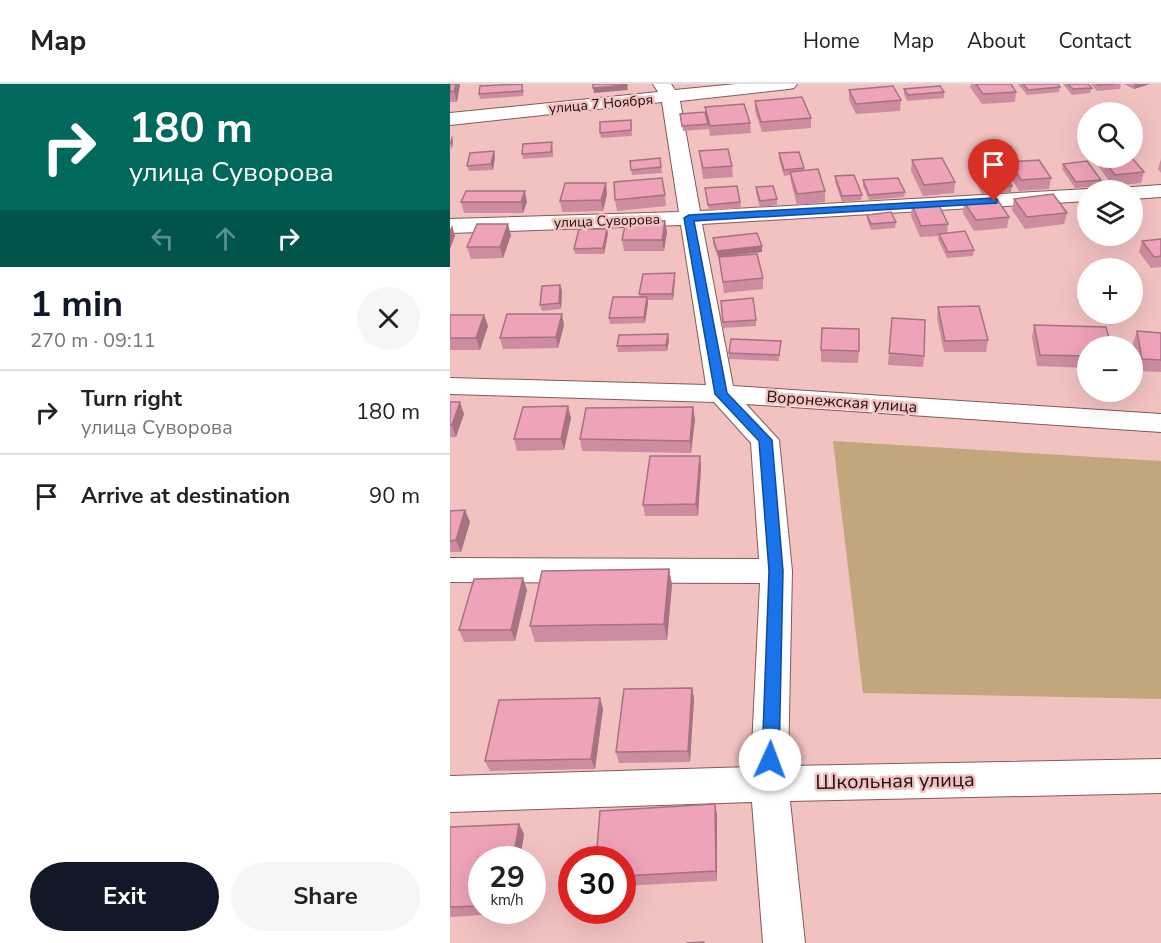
<!DOCTYPE html>
<html lang="en">
<head>
<meta charset="utf-8">
<style>
	:root { --surface:#fff; --page:#f6f6f6; --text:#222; --muted:#767676; --line:#e0e0e0; --accent:#111827 }
	body { margin:0; font-family:"Nunito Sans",sans-serif; background:var(--page); color:var(--text); height:100vh; display:flex; flex-direction:column; font-size:22px; white-space:nowrap }
	* { box-sizing:border-box; margin:0 }
	p { font-size:20px; color:var(--muted) }
	.icon { flex:none; width:33px; height:33px; fill:none; stroke:currentColor; stroke-width:2; stroke-linecap:round; stroke-linejoin:round }
	.map { position:relative; flex:1; overflow:hidden }
	.side { display:flex; flex-direction:column; background:var(--surface); width:450px }
	.side>* { flex:none }
	.top-card { background:#00695c; color:#fff; overflow:hidden }
	.buttons { position:absolute; left:627px; top:18px; display:grid; gap:12px }
	.buttons a { display:grid; place-items:center; width:66px; height:66px; border-radius:50%; background:var(--surface); box-shadow:0 6px 24px #0002; font-size:30px }
	.speed { position:absolute; left:18px; top:762px; display:flex; gap:12px; font-size:30px; font-weight:700; text-align:center }
	.speed>* { display:grid; place-content:center; width:78px; height:78px; border-radius:50%; background:var(--surface); box-shadow:0 6px 24px #0002; line-height:1 }
	.speed small { font-size:15px; font-weight:400 }
	.speed .limit { border:9px solid #d22; background:#fff; color:#111 }
	.pin { position:absolute; display:grid; place-items:center; width:51px; height:51px; color:#fff; margin:-62px -26px; border-radius:50% 50% 50% 0; rotate:-45deg; box-shadow:0 0 6px #0007 }
	.pin .icon { rotate:45deg }
	.me { position:absolute; width:66px; margin:-33px; rotate:2deg; stroke-linejoin:round; filter:drop-shadow(0 0 4px #0008) }
	.turn { display:flex; align-items:center; gap:21px; height:126px; padding:0 30px; font-size:27px }
	.turn .icon { width:78px; height:78px; stroke-width:2.5 }
	.turn b { display:block; font-size:42px; line-height:51px }
	.lanes { display:flex; align-items:center; height:57px; padding:0 30px; background:#0003; justify-content:center; gap:30px; direction:ltr }
	.lanes .off { opacity:.35 }
	.round { display:grid; place-items:center; flex:none; width:63px; height:63px; border-radius:32px; background:var(--page) }
	.overview { display:flex; align-items:center; justify-content:space-between; height:102px; padding:0 30px }
	h1 { font-size:36px; font-weight:700; line-height:45px; color:var(--accent) }
	.cta { display:flex; gap:12px; margin-top:auto; padding:12px 30px }
	.cta a { flex:1; height:69px; border-radius:36px; background:var(--accent); color:#fff; font-size:24px; font-weight:700; line-height:69px; text-align:center }
	.cta a+a { background:var(--page); color:var(--text) }
	ul { padding:0; list-style:none }
	li { display:flex; align-items:center; gap:18px; height:84px; padding:0 30px; border-top:2px solid var(--line) }
	li div { flex:1 }
	li b { display:block; font-size:22px }
	li em { font-style:normal }
	header { display:flex; align-items:center; gap:36px; box-sizing:border-box; height:84px; padding:0 30px; background:var(--surface); border-bottom:2px solid var(--line) }
	header strong { font-size:28px }
	nav { display:flex; gap:33px; margin-inline-start:auto; font-size:21px }
	main { display:flex; flex:1; min-height:0 }
	.map>svg:first-child { display:block }
</style>
</head>
<body>
<header>
<strong>Map</strong>
<nav><a>Home</a><a>Map</a><a>About</a><a>Contact</a></nav>
</header>
<main>
<section class="side">
<div class="top-card">
<div class="turn"><svg class="icon" aria-label="right" viewBox="0 0 24 24"><path d="M7 20v-9h11M14 6l5 5-5 5"/></svg><div><b>180 m</b>улица Суворова</div></div>
<div class="lanes"><svg class="icon off" aria-label="left" viewBox="0 0 24 24"><path d="M17 20v-9H6M10 6l-5 5 5 5"/></svg><svg class="icon off" aria-label="ahead" viewBox="0 0 24 24"><path d="M12 20V5M6 11l6-6 6 6"/></svg><svg class="icon" aria-label="right" viewBox="0 0 24 24"><path d="M7 20v-9h11M14 6l5 5-5 5"/></svg></div>
</div>
<div class="overview"><div><h1>1 min</h1><p>270 m · 09:11</p></div><a class="round"><svg class="icon" aria-label="close" viewBox="0 0 24 24"><path d="M6 6l12 12M18 6L6 18"/></svg></a></div>
<ul>
<li><svg class="icon" aria-label="right" viewBox="0 0 24 24"><path d="M7 20v-9h11M14 6l5 5-5 5"/></svg><div><b>Turn right</b><p>улица Суворова</p></div><em>180 m</em></li>
<li><svg class="icon" aria-label="arrive" viewBox="0 0 24 24"><path d="M6 21V4h12l-3 4 3 4H6"/></svg><div><b>Arrive at destination</b></div><em>90 m</em></li>
</ul>
<div class="cta"><a>Exit</a><a>Share</a></div>
</section>
<div class="map">
<svg width="711" height="859" viewBox="0 0 711 859">
	<rect width="100%" height="100%" fill="#f2c2c1"/>
	<path fill="#c1a77b" d="M383 357 711 377V615L413 609Z"/>
	<g fill="none" stroke-linecap="round" stroke-linejoin="round">
		<defs>
			<path id="minor" d="M203 0H221L225 6 286 0H347L344 4 338 5 230 17 250 127 638 105 645 106H638V117L252 140 283 302 711 330V348L296 320 329 356 342 487 338 682 711 675V709L340 717 355 859H313L302 718 0 728V692L301 683 310 499 0 498V474L309 475 301 359 264 318 0 310V294L256 301 231 141 0 149V135L229 128 212 18 0 41V29L208 8Z
				M711 101V113L682 115V106H673L682 103Z"/>
		</defs>
		<use href="#minor" stroke="#835a59" stroke-width="2"/>
		<use href="#minor" fill="#fff" fill-rule="evenodd"/>
	</g>
	<path fill="#cd8c9f" d="M0 0H10L7 18H0Z
		M521 0H561L566 8 565 18 532 20 520 3Z
		M568 0H608L610 3 609 8 577 11Z
		M613 0H638L642 4 640 9 622 11Z
		M641 0H671L670 5 647 7Z
		M674 0H700L684 5Z
		M74 5 73 12 30 15 29 10Z
		M454 5 494 8V14L457 17 454 10Z
		M399 6 451 16 450 27 406 30 399 16Z
		M305 17 361 34V44L312 48 305 27Z
		M255 23 300 39 301 49 260 52 259 45 233 47 230 30 256 28Z
		M181 36 182 52 151 54 150 49Z
		M103 63V73L73 75 72 70Z
		M44 67 45 73 43 86 19 87 17 82Z
		M249 67 282 82 283 93 253 95Z
		M329 69 354 84V87L375 107V118L347 121 341 98 340 91 334 92 329 75Z
		M210 74 212 89 182 91 180 77Z
		M651 74H682L694 88 691 99 663 102 649 83Z
		M711 75V89L708 85Z
		M462 76 505 98 504 109 473 112 461 87Z
		M560 78 601 94 599 105 569 107 558 89Z
		M613 80 651 96 650 102 625 104 612 85Z
		M524 89 562 102 561 108 532 110 524 95Z
		M385 92 412 111 411 116 392 118 385 98Z
		M413 96 455 108 454 113 419 116 413 102Z
		M306 103 327 115V121L310 123 306 109Z
		M255 104 290 118 291 124 259 127Z
		M157 110 153 127 112 128 110 117Z
		M215 111 216 122 167 127 165 116Z
		M564 115 617 129 614 140 575 145 562 126Z
		M11 118H77L73 129H14Z
		M514 118 559 133 557 144 524 147 513 129Z
		M462 121 498 140 497 149 524 166 523 172 497 174 488 155 489 152 470 153 461 132Z
		M417 131 446 138 445 144 421 146 417 136Z
		M217 148 214 167H174L172 156Z
		M158 150 154 170H125L124 165Z
		M61 151 53 174 21 175 17 163Z
		M263 154 312 168 268 173 263 160Z
		M711 155V183L701 184 689 168 692 157Z
		M269 173 313 194V205L274 209Z
		M225 189V195L223 216H198V219L195 239 160 240 159 234 190 213 189 210Z
		M110 201 112 207 111 225 92 227 90 221Z
		M271 217 306 236V242L273 244Z
		M488 223 538 256 536 268H494L487 234Z
		M0 231H34L38 242 30 266H0Z
		M442 234 474 272 473 283 438 281Z
		M114 241 108 264 53 265 50 254Z
		M584 241 638 262V284L587 282 582 253Z
		M687 247 711 249V288L689 287 683 259Z
		M218 250 219 256 217 267 168 268 167 262Z
		M331 257 329 277 279 275V269Z
		M371 266 409 267 408 279 371 278Z
		M0 318 14 330 6 353H0Z
		M121 334 114 366 67 367 64 355Z
		M245 335 241 369 132 367 130 355Z
		M250 372 251 383 248 432H195L193 421Z
		M15 426 20 438 11 468H0V427Z
		M219 485 222 501 217 556 85 558 80 542Z
		M77 506 65 557 14 558 9 546Z
		M242 604 244 615 240 678 169 679 166 668Z
		M150 614 153 625 145 685 40 687 35 677Z
		M267 730V797L172 802V776Z
		M69 740 74 750 70 776H32V826H62V829L0 833V743Z"/>
	<path fill="#a77282" d="M6 0H10L7 18 4 7Z
		M685 0H700L684 5Z
		M177 1 178 6 144 9 143 4Z
		M2 51 3 57 2 65 0 59Z
		M44 67 45 73 43 86 41 80Z
		M156 99 157 110 153 127 151 116Z
		M75 107 77 118 73 129 71 118Z
		M215 137 217 148 214 167 212 156Z
		M58 140 61 151 53 174 50 163Z
		M2 141 5 152 0 165V146Z
		M157 145 158 150 154 170 153 164Z
		M312 162V168L268 173 267 167Z
		M225 189V195L223 216 222 210Z
		M110 201 112 207 111 225 109 219Z
		M197 213 198 219 195 239 194 233Z
		M112 230 114 241 108 264 106 253Z
		M34 231 38 242 30 266 26 254Z
		M218 250 219 256 217 267 216 261Z
		M10 318 14 330 6 353 2 341Z
		M118 322 121 334 114 366 111 355Z
		M243 323 245 335 241 369 240 357Z
		M250 372 251 383 248 432 246 420Z
		M15 426 20 438 11 468 6 456Z
		M219 485 222 501 217 556 214 540Z
		M73 494 77 506 65 557 61 546Z
		M242 604 244 615 240 678 238 667Z
		M150 614 153 625 145 685 141 675Z
		M265 720 267 730V797L266 787Z
		M69 740 74 750 70 776H63Z"/>
	<path fill="#eea3b9" stroke="#a77282" stroke-width="1.5" d="M0 0H6L4 7 0 8Z
		M72 0V7L29 10 30 2Z
		M143 0H177V1L143 4Z
		M526 0H561L566 8 533 10Z
		M573 0H608L610 3 578 6Z
		M618 0H638L642 4 623 5Z
		M647 0H664L648 1Z
		M443 2 451 16 406 20 399 6Z
		M490 2 494 8 458 11 454 5Z
		M352 13 361 34 311 38 305 17Z
		M294 20 300 39 260 42 255 23Z
		M255 28 258 40 232 42 230 30Z
		M181 36V46L150 49V38Z
		M102 58 101 68 72 70 73 60Z
		M278 65 282 82 253 84 249 67Z
		M44 67 41 80 17 82 20 69Z
		M349 68 354 84 334 86 329 69Z
		M210 74 211 83 181 86 180 77Z
		M492 74 505 98 474 101 462 76Z
		M652 74H682L694 88 665 91Z
		M589 76 601 94 571 96 560 78Z
		M637 77 651 96 626 98 613 80Z
		M368 85 375 107 347 110 340 88Z
		M553 87 562 102 533 104 524 89Z
		M404 91 412 111 392 112 385 92Z
		M212 94 215 111 165 116 164 98Z
		M448 94 455 108 419 111 413 96Z
		M115 99H156L151 116 110 117Z
		M287 102 290 118 258 121 255 104Z
		M323 102 327 115 310 117 306 103Z
		M16 107H75L71 118H11Z
		M603 110 617 129 577 133 564 115Z
		M547 115 559 133 526 136 514 118Z
		M488 119 498 140 471 142 462 121Z
		M441 128 446 138 421 140 417 131Z
		M176 137H215L212 156H172Z
		M27 140H58L50 163H17Z
		M129 145H157L153 164 124 165Z
		M515 147 524 166 498 168 489 150Z
		M307 149 312 162 267 167 263 154Z
		M711 155V172L704 173 692 157Z
		M307 170 313 194 273 198 269 173Z
		M225 189 222 210H189L193 190Z
		M110 201 109 219 90 221 92 202Z
		M163 213H197L194 233 159 234Z
		M303 214 306 236 273 238 271 217Z
		M529 222 538 256 495 257 488 223Z
		M57 230H112L106 253 50 254Z
		M0 231H34L26 254H0Z
		M442 234 475 236 474 272 439 269Z
		M584 241 656 243 661 262H638V272L590 271Z
		M372 244 409 245V267L371 266Z
		M687 247 711 249V276L692 275Z
		M218 250 216 261 167 262 169 251Z
		M281 255 331 257 329 271 279 269Z
		M0 318H10L2 341H0Z
		M118 322 111 355H64L73 323Z
		M243 323 240 357 130 355 136 324Z
		M200 372H250L246 420 193 421Z
		M15 426 6 456 0 457V427Z
		M219 485 214 540 80 542 92 487Z
		M73 494 61 546H9L24 495Z
		M242 604 238 667 166 668 174 605Z
		M150 614 141 675 35 677 49 616Z
		M265 720 266 787 172 792V776H146L150 727Z
		M69 740 63 776H32V822L0 823V743Z
		M254 858V859H236Z"/>
	<path fill="#1a73e8" stroke="#114b97" stroke-width="1.5" d="M544 114 547 115V119L244 137 277 309 322 356 333 487 329 676 326 682 320 684 314 682 312 676 319 487 309 357 265 310 234 134 239 131Z"/>
	<g text-anchor="middle" dominant-baseline="central" stroke-width="5" stroke-linejoin="round" paint-order="stroke">
		<g font-size="14" fill="#1f0f0e" stroke="#f2c2c1">
			<text transform="translate(151 20) rotate(-5)">улица 7 Ноября</text>
			<text transform="translate(157 137) rotate(-2)">улица Суворова</text>
		</g>
		<g font-size="16" fill="#1f0f0e" stroke="#f2c2c1">
			<text transform="translate(392 318) rotate(4)">Воронежская улица</text>
		</g>
		<g font-size="20" fill="#1f0f0e" stroke="#f2c2c1">
			<text transform="translate(445 697) rotate(-1)">Школьная улица</text>
		</g>
	</g>
</svg>
<div class="buttons">
<a><svg class="icon" aria-label="search" viewBox="0 0 24 24"><circle cx="10" cy="10" r="6"/><path d="M15 15l6 6"/></svg></a>
<a><svg class="icon" aria-label="layers" viewBox="0 0 24 24"><path d="M12 4l9 5-9 5-9-5zM3 14l9 5 9-5"/></svg></a>
<a>+</a>
<a>−</a>
</div>
<div class="speed"><div>29<small>km/h</small></div><div class="limit">30</div></div>
<div class="pin" style="left:544px;top:117px;background:#d93025"><svg class="icon" aria-label="arrive" viewBox="0 0 24 24"><path d="M6 21V4h12l-3 4 3 4H6"/></svg></div>
<svg class="me" style="left:320px;top:676px" viewBox="-20 -20 40 40"><circle r="19" fill="#fff"/><path d="M0-13L10 11 0 6-10 11z" fill="#1a73e8"/></svg>
</div>
</main>
</body>
</html>
